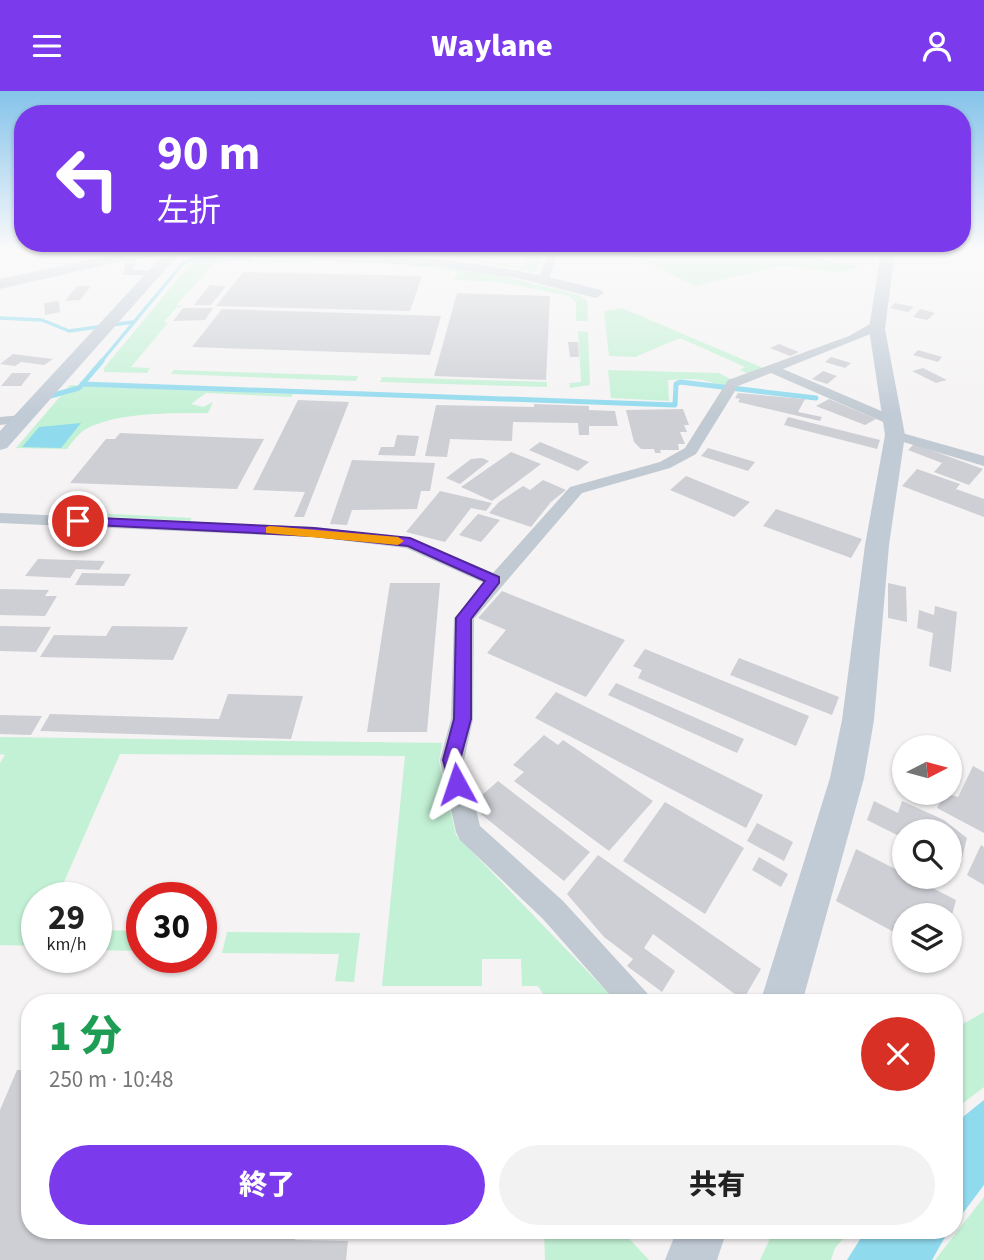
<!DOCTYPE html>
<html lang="ja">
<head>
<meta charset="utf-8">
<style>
	:root { --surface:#fff; --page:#f2f2f2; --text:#222; --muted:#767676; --accent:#7c3aed }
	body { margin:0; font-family:"Source Sans 3","Noto Sans JP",sans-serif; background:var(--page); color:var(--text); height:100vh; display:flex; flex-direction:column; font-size:26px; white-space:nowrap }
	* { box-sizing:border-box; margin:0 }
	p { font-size:23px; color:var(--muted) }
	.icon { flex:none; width:38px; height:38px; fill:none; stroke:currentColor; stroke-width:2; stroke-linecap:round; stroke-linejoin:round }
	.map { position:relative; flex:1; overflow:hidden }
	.sheet { position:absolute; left:21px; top:903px; width:942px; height:245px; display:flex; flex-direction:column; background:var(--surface); border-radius:28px; box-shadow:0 2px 5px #0004 }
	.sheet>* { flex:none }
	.guide { position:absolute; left:14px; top:14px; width:957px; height:147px; border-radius:28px; box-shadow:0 2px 5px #0004; background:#7c3aed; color:#fff; overflow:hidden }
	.needle { width:46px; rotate:84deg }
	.controls { position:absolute; left:892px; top:644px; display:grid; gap:14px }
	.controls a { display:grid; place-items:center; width:70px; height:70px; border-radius:50%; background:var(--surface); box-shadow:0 2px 5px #0004; font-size:35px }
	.speed { position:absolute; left:21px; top:791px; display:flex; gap:14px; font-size:35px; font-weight:700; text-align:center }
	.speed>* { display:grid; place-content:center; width:91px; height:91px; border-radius:50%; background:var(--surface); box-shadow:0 2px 5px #0004; line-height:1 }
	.speed small { font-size:18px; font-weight:400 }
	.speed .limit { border:10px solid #d22; background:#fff; color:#111 }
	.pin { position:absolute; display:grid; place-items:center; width:60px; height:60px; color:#fff; margin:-30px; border:4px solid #fff; border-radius:50%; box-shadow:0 2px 7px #0007 }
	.me { position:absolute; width:77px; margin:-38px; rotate:355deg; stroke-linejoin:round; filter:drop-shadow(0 0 5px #0008) }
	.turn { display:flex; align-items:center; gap:24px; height:147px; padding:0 28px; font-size:32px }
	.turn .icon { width:91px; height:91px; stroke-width:2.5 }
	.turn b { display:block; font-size:49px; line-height:60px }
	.round { display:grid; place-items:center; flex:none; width:74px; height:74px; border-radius:37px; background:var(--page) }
	.head { display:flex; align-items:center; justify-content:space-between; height:119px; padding:0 28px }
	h1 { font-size:42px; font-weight:800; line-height:52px; color:#1e9e55 }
	.action { display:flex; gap:14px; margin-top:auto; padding:14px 28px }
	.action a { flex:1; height:80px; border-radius:42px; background:var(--accent); color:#fff; font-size:28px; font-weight:800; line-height:80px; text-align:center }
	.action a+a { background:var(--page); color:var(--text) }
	header { display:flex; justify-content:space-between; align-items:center; height:91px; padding:0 28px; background:var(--accent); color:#fff; font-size:32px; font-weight:800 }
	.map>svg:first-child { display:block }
</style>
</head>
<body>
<header><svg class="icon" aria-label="menu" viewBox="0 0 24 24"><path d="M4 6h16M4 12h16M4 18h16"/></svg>Waylane<svg class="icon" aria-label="person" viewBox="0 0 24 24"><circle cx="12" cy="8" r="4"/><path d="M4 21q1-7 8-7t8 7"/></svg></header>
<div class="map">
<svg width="984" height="1169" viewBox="0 0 984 1169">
	<rect width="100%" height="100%" fill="#f5f3f3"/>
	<path fill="#c3f1d5" d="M473 159 471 167 523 176 530 159H545L537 181 470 169 467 167Z
		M621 159H780L861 176 838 181 782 175 695 195Z
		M203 168H310L308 172 217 170 176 214 185 215 177 216 164 231 168 232 131 276 150 277 147 282 104 281V277L191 172Z
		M407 172 486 181 579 204 587 210 588 230H576V211L569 205 501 191 454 189 458 180 408 175Z
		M622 217 763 277 749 283 740 279 745 276 680 247 635 266 609 265 604 220Z
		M578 240 588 241 590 294 570 297 569 292 581 291Z
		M174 279 358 285 356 290 171 283Z
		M608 279 719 282 732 289 722 296C705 286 687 288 668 289L669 310 611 307Z
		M382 286 547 291V296L380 291Z
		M70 294 293 303 291 306 206 302 191 313 203 316 213 311 208 322C173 322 117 321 86 338 79 342 72 351 67 358L16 357Z
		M54 420 192 427 190 430 51 423Z
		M0 646 442 652 439 670 456 744 618 912H549L538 895H522L521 868H482V895H382L405 665 120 663 57 807H37L36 855 0 854V672L5 664 0 663Z
		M96 839 142 840V860L96 859Z
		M227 841 360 842 354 891 335 890 339 863 222 862Z
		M984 921V996L954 1019V938Z
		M984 1106V1169H935Z
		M544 1139H621L649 1169H545Z
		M774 1139H851L835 1157 831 1169H760Z"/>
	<path fill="#90daee" d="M81 332 61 357 22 356 39 336Z
		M984 1009V1094L954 1134V1033Z
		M866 1139H949L932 1169H847Z"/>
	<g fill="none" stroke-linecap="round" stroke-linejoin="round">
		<path stroke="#90daee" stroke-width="3.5" d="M0 227 42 229 69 240 133 231
			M100 272 184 171 199 167 250 168 257 159"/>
		<path stroke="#90daee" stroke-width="5" d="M82 293 675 314 676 293 680 291 816 307
			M50 305 79 297 102 270"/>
	</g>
	<path fill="#cdcfd5" d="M243 181 422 185 410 220 216 215Z
		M210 194 226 195 211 214H194Z
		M77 195H91L80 209 65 210Z
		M457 202 550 205 546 289 434 285Z
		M59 210 60 221 45 224 44 212Z
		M895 212 914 216 908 221 890 217Z
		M183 217H213L205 229 173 230Z
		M222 218 441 225 430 264 192 256Z
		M920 218 935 222 927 229 913 226Z
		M568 251H578L579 266H570Z
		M779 253 799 261 790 265 770 257Z
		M918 259 942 266 938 271 913 264Z
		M13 263 53 268 44 274 21 271 15 275 0 273Z
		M831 266 851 272 845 277 825 271Z
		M923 277 947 289 936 292 912 280Z
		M823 280 837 285 827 293 812 288Z
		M12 282H31L21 295H1Z
		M738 302 805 308 798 321 822 326 820 330 738 311 740 308 735 307Z
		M829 308 876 328 865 334 816 315Z
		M298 309 349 311 304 426H294L305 401 253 399Z
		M534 313 589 315V319L615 320 618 335H589V344H579L578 332 513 331 512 350 450 348 447 366 425 365 436 314 534 316Z
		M683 318 689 334H684L687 341H680L685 353H678L679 359H660L661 362H655L654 358H641L634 351 626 319Z
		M788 326 880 349 877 358 784 334Z
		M120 342 264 348 237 398 70 392 106 348H115Z
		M397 344 419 345 415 365 378 364 381 356H394Z
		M540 351 589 371 578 380 529 359Z
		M914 353 983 378 969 394 934 381 942 372 908 359Z
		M708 357 755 371 748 380 701 365Z
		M511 361 541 373 492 410 461 396Z
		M482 367 489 370 460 393 446 387 471 368Z
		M352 369 435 372 430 400H421L417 418 352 419 347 434 330 433Z
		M917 378 960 393 956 398 984 408V426L902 395Z
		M686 385 750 411 734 426 670 399Z
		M543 389 566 399 551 411 531 436 489 422 499 411 523 395 530 399Z
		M440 400 492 412 486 420 471 417 445 451 406 441Z
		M776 418 862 448 851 467 763 435Z
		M478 423 500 429 481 451 459 444Z
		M38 468 105 470 99 479 76 478 70 487 25 485Z
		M82 482 131 483 124 495 75 494Z
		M390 492H440L427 641H367Z
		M888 492 906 496 907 531 888 527Z
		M0 498 49 499 45 505H57L45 525 0 524Z
		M502 500 625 549 586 606 487 562 506 539 478 527Z
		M935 515 957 521 951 581 929 575 933 542 917 537 919 519 934 524Z
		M0 535 51 536 36 561 0 560Z
		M112 535 188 536 173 569 40 566 54 544 106 545Z
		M645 558 809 625 796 655 638 587 642 579 633 575Z
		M739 567 839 606 832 624 730 584Z
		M616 592 744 648 737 662 608 604Z
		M556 601 763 704 746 737 535 627Z
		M228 603 303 605 291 648 40 640 50 623 219 628Z
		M0 624 42 625 31 644 0 643Z
		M544 644 558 654 563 649 653 710 609 760 514 690 524 681 513 674Z
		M973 675 984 681V742L937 717 945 702 958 706Z
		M498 690 590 761 564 790 481 723V705Z
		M874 710 898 722 902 710 944 729 967 747 960 775 950 770V740H905V748L867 729Z
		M665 711 744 757 705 823 623 770Z
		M757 732 793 751 784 770 747 750Z
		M981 754 984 756V794L967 784Z
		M856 758 905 783V786H911L956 809 952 824H905V847L836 810Z
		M598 764 761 878 743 909 653 843 644 857 675 880 662 901 627 875 633 868 604 846 567 803Z
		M759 766 788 783 781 796 752 779Z
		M30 965V1139H297L295 1149 348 1150 346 1169H0V1019L17 979H24Z"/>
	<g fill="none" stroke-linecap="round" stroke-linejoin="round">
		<path fill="#c1cad2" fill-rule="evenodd" d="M548 159H558L549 188 544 191 539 188Z
			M132 162 137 165 133 179 158 180V184H123L127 165Z
			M870 233 883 238 783 278 900 328V334H890L771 282 738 295 696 363 670 377 582 402 474 528 473 628 464 669 480 735 563 810 647 902 652 912H617L543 828 460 749 456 741 440 669 451 628 454 527 484 492 406 457 314 446 0 432V422L314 436 410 447 493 482 570 396 660 371 685 357 728 289 849 245Z
			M22 324 29 328 27 331 0 334V326Z
			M895 340 984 365V375L890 347V341Z"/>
		<path fill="#c1cbd6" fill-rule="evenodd" d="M136 159C293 159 448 156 601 199L604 202 596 207 517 187 436 175 179 163 7 357 0 359V340L163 164 113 172 0 198V188Z
			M881 159H895L885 238 905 344 889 454 874 629 864 687 802 912H760L830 687 842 629 865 454 885 344 869 238Z
			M677 1139H727L717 1169H665Z"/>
	</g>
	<linearGradient id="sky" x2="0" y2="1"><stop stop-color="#85c3ea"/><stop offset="0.49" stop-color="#fafafa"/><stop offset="1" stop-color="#fafafa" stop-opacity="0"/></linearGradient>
	<rect width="984" height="323" fill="url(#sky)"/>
	<path fill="#7c3aed" stroke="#51269a" stroke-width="2" d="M78 426 314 437 410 447 499 486V492L471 528V628L460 669 466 693 464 698H451L443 669 454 628 456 527 485 490 408 455 314 445 74 433 72 430Z"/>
	<path fill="#f59e0b" d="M270 435 398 446 404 450 398 454 266 442V436Z"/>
</svg>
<div class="controls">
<a><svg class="needle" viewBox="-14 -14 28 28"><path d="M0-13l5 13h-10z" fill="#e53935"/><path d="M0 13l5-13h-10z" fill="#767676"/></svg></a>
<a><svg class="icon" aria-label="search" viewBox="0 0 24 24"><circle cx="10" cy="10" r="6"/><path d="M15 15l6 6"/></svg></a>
<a><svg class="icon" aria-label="layers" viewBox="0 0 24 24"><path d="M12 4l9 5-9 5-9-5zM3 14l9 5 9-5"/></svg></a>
</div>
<div class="speed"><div>29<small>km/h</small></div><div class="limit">30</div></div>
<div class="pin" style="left:78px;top:430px;background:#d93025"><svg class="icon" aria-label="arrive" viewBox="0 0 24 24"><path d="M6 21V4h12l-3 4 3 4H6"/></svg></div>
<svg class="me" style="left:457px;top:693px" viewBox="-20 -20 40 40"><path d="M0-17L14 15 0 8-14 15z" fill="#7c3aed" stroke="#fff" stroke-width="4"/></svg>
<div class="guide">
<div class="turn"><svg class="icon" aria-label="left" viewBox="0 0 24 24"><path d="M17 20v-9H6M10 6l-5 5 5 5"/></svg><div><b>90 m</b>左折</div></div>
</div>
<section class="sheet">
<div class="head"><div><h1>1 分</h1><p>250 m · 10:48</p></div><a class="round" style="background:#d93025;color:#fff"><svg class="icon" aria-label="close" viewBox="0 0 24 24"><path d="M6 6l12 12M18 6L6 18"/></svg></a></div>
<div class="action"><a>終了</a><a>共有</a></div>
</section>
</div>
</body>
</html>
